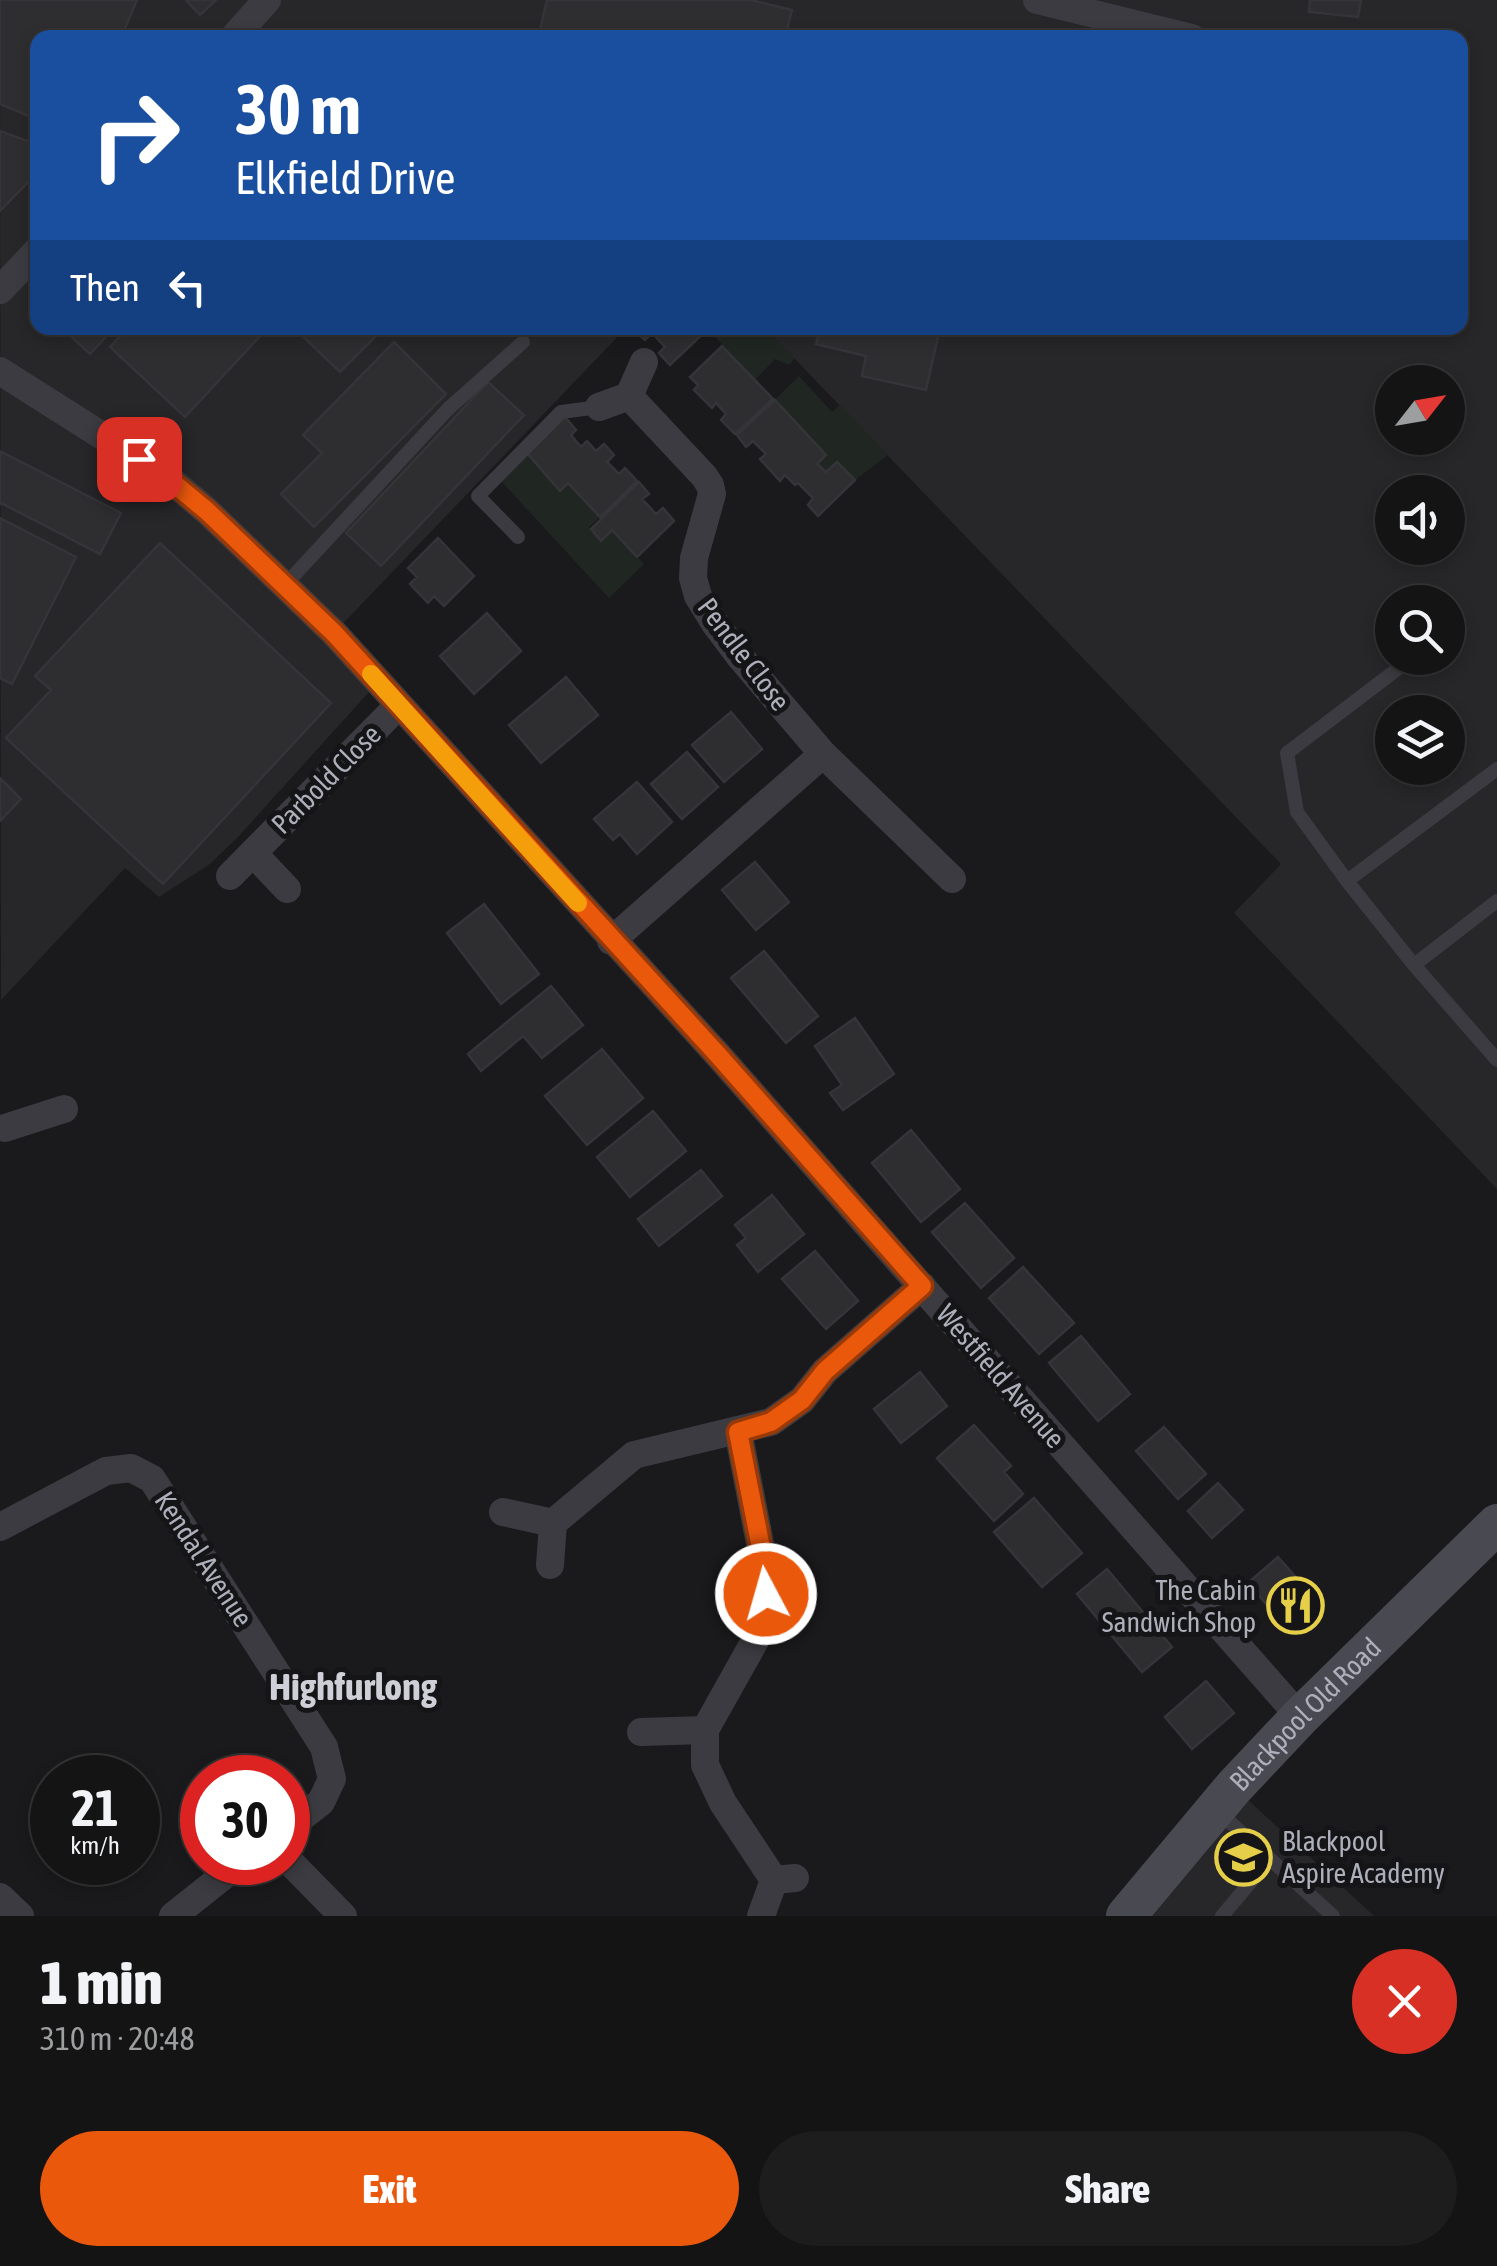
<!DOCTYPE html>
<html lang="en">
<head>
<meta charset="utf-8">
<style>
	:root { --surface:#141415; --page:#1d1d1e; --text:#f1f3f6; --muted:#9d9ea0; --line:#333334; --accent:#ea580c }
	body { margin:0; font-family:"Asap Condensed",sans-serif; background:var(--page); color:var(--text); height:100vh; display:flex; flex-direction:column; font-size:38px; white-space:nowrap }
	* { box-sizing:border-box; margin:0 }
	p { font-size:32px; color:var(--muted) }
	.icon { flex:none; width:55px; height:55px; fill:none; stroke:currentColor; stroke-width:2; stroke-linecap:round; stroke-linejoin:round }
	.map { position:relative; height:1916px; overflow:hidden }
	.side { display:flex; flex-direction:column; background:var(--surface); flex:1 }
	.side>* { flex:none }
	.banner { position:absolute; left:30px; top:30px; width:1438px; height:305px; border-radius:20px; box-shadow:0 5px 15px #0003,0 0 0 2px var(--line); background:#1a4fa0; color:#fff; overflow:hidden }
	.needle { width:65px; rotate:59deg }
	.controls { position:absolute; left:1375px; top:365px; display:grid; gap:20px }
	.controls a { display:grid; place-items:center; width:90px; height:90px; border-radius:50%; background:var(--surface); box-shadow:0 5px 15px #0003,0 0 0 2px var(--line); font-size:50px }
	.speed { position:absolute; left:30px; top:1755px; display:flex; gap:20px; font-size:50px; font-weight:700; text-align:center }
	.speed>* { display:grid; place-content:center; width:130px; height:130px; border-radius:50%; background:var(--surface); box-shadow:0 5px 15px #0003,0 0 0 2px var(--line); line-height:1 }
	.speed small { font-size:25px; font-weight:400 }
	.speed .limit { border:15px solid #d22; background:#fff; color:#111 }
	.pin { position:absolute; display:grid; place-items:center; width:85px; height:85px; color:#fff; margin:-42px; border-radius:20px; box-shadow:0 5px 15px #0006 }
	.me { position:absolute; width:110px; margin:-55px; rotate:354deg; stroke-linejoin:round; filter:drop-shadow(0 0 8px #0008) }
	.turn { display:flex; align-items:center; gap:35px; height:210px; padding:0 40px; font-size:45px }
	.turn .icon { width:130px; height:130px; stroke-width:2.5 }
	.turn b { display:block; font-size:70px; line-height:85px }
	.then { display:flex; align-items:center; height:95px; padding:0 40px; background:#0003; gap:20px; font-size:38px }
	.round { display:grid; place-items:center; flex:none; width:105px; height:105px; border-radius:52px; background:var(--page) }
	.summary { display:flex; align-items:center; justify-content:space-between; height:170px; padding:0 40px }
	h1 { font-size:60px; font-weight:800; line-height:75px }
	.button { display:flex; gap:20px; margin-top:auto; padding:20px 40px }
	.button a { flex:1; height:115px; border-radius:60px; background:var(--accent); color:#fff; font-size:40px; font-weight:800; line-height:115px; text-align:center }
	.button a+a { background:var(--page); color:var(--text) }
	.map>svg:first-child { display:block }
</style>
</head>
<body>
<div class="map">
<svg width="1497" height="1916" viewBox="0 0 1497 1916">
	<rect width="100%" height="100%" fill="#1a1a1c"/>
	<path fill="#272629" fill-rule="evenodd" d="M0 0H1497V1189L1234 913 1281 864 765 328H1460V38H38V328H626L334 633 378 682 238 837 210 864 159 897 125 868 1 1000ZM1392 382H1448V438H1392ZM1392 492H1448V548H1392ZM1392 602H1448V658H1392ZM1392 712H1448V768H1392Z
		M1234 1787 1374 1916H1126Z"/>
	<path fill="#202722" d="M707 328H765L795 358 789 365 775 359 755 380Z
		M799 376 832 412 840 405 888 455 855 480 837 463 826 472 817 464 825 454 775 400Z
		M527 453 560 490 568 483 600 517 589 527 601 540 612 530 644 564 609 598 501 481Z"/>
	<path fill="#2e2d30" stroke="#353438" stroke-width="2.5" d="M0 0H137L121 38H38V120L0 104Z
		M186 0H216L200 15Z
		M547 0H751L792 10 785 38H538Z
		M1310 0H1361L1358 17 1309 12Z
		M0 131 38 145V172L0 211Z
		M62 328H114L90 354Z
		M128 328H256L262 334 185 417 110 347Z
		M294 328H384L340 372Z
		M635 328H707L708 329 670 365 659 353 665 347 652 333 645 340 633 329Z
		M820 328H940L926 390 862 376 866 356 816 344Z
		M394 342 446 394 314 527 281 494 322 453 303 435Z
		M722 346 773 399 735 434 721 420 726 414 716 403 712 408 694 390 698 385 690 377Z
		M488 382 524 415 381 566 346 533Z
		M775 400 826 455 817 464 826 472 837 462 855 480 818 516 808 505 813 498 798 483 795 485 785 475 780 481 760 459 766 454 753 441 746 447 737 435Z
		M565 417 576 430 571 435 581 447 587 441 596 451 604 444 614 455 607 462 619 474 625 468 637 481 600 517 568 483 560 491 527 453Z
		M0 451 121 513 100 554 1 503 0 505Z
		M639 482 649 494 642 499 656 514 663 508 674 521 637 557 612 530 601 541 591 529Z
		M0 518 76 557 12 684 0 678Z
		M438 538 474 576 444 606 434 596 428 603 410 584 417 577 408 568Z
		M160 543 331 703 163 884 6 738 51 690 35 676Z
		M487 613 521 651 474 694 440 656Z
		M566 677 598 715 541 763 509 725Z
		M731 712 762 749 724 782 692 745Z
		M687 752 718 787 682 819 651 784Z
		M0 778 21 799 0 821Z
		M637 782 672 822 637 854 620 834 613 840 594 819Z
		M755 862 789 902 756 930 722 890Z
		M484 904 539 974 501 1004 447 933Z
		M764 951 818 1016 786 1043 731 978Z
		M551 986 583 1025 542 1058 523 1036 481 1071 468 1054Z
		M855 1018 894 1074 843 1110 830 1093 842 1085 815 1046Z
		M602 1049 643 1098 587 1145 545 1096Z
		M653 1111 686 1151 630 1197 597 1157Z
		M911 1130 960 1189 921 1222 872 1163Z
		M701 1170 722 1196 659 1246 638 1219Z
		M772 1195 804 1234 758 1272 737 1245 746 1238 735 1225Z
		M965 1203 1014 1258 981 1288 932 1232Z
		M815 1251 858 1301 826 1329 782 1279Z
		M1023 1267 1074 1323 1039 1354 989 1298Z
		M1081 1336 1130 1394 1098 1421 1049 1363Z
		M920 1372 947 1406 901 1443 874 1409Z
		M974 1425 1011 1466 1004 1472 1023 1494 994 1521 937 1458Z
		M1164 1427 1206 1474 1178 1499 1136 1451Z
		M1218 1483 1243 1510 1212 1538 1188 1511Z
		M1034 1498 1082 1553 1042 1587 994 1532Z
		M1278 1557 1322 1607 1292 1634 1248 1583Z
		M1107 1569 1172 1647 1142 1672 1077 1594Z
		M1206 1681 1234 1713 1192 1749 1165 1717Z"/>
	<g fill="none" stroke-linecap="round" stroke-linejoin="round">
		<path stroke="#3b3b41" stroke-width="14" d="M518 537 478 496 561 412 599 407
			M285 585 448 409 523 342
			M1412 658 1287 753 1297 812 1347 881 1414 965 1497 1060
			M1347 881 1497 769
			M1414 965 1497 901
			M1220 1813 1270 1859 1222 1916
			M1270 1859 1333 1916"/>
		<path stroke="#3b3b41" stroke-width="28" d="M1037 0 1192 38
			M233 38 267 0
			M0 290 38 250
			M0 371 167 477 207 511 334 633 718 1055 1300 1717
			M629 396 644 362
			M599 407 629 396 704 476 710 485 712 494 694 558 693 578 698 596 714 622 741 658 823 754 952 879
			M253 853 287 889
			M230 876 399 705
			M611 941 823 754
			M5 1128 64 1109
			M738 1431 765 1569 766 1621 705 1730V1765L723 1803 774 1880 795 1878
			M503 1512 553 1523
			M0 1527 106 1471 131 1468 152 1479 324 1747 332 1779 321 1802 288 1828
			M550 1565 553 1523 634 1455 771 1422 802 1400 825 1371 922 1286
			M641 1732 705 1730
			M288 1860 343 1916
			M0 1897 20 1916
			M173 1916 241 1862
			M761 1916 774 1880"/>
		<path stroke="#494a51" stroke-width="40" id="s1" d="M1126 1916 1234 1787 1300 1717 1497 1524"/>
	</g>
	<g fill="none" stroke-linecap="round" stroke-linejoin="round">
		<defs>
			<path id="route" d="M139 459 166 477 207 511 334 633 718 1055 922 1286 825 1371 802 1400 771 1422 738 1432 765 1568 766 1594"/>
		</defs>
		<use href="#route" stroke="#983908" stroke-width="25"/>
		<use href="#route" stroke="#ea580c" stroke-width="18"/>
		<path stroke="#f59e0b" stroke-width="18" d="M371 674 578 903"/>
	</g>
	<defs>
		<symbol id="restaurant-ring" viewBox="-11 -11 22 22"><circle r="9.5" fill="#151517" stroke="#e6cf48" stroke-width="1.5"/><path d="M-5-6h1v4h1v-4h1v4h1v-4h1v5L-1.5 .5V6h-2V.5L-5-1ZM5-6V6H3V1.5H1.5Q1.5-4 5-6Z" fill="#e6cf48"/></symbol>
		<symbol id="school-ring" viewBox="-11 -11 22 22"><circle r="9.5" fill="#151517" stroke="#e6cf48" stroke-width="1.5"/><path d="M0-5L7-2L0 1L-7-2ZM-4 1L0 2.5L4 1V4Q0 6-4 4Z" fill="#e6cf48"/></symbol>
	</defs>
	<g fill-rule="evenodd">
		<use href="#restaurant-ring" x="1264" y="1574" width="63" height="63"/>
		<use href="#school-ring" x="1212" y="1826" width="63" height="63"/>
	</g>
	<g text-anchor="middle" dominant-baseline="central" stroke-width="10" stroke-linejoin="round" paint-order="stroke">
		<g font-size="28" fill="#adafbb" stroke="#151517">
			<text transform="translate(744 654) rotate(53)">Pendle Close</text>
			<text transform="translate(326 779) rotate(-45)">Parbold Close</text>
			<text transform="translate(1001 1376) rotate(49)">Westfield Avenue</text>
			<text transform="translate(204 1559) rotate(57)">Kendal Avenue</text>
			<text stroke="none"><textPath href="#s1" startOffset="270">Blackpool Old Road</textPath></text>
		</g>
		<g font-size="28" fill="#adafbb" stroke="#151517" text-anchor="end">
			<text x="1256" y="1590">The Cabin<tspan x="1256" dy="32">Sandwich Shop</tspan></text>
			<text x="1282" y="1841" text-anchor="start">Blackpool<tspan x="1282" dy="32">Aspire Academy</tspan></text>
		</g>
		<g font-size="38" font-weight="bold" fill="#cecfd7" stroke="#151517">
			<text x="353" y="1686">Highfurlong</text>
		</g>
	</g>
</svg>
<div class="controls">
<a><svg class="needle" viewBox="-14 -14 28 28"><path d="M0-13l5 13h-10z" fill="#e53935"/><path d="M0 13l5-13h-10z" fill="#9d9ea0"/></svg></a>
<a><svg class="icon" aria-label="sound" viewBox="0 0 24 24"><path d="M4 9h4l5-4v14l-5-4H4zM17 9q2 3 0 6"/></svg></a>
<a><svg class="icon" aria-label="search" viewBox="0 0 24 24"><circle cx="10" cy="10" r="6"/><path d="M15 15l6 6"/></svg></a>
<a><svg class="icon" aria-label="layers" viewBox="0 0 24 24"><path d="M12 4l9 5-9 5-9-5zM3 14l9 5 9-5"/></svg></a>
</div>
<div class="speed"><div>21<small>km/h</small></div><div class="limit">30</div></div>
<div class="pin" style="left:139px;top:459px;background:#d93025"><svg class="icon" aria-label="arrive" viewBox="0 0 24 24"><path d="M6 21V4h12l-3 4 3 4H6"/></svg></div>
<svg class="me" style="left:766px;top:1594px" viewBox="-20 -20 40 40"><circle r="17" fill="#ea580c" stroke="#fff" stroke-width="3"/><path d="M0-11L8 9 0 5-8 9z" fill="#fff"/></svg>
<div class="banner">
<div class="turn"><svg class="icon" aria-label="right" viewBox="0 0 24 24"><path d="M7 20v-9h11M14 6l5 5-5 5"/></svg><div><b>30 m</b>Elkfield Drive</div></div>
<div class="then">Then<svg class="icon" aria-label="left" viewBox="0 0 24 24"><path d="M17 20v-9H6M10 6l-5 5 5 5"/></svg></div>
</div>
</div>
<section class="side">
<div class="summary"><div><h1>1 min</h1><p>310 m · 20:48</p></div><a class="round" style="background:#d93025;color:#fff"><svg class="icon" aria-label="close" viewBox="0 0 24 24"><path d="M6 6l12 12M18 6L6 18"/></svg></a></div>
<div class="button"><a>Exit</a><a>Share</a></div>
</section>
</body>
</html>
